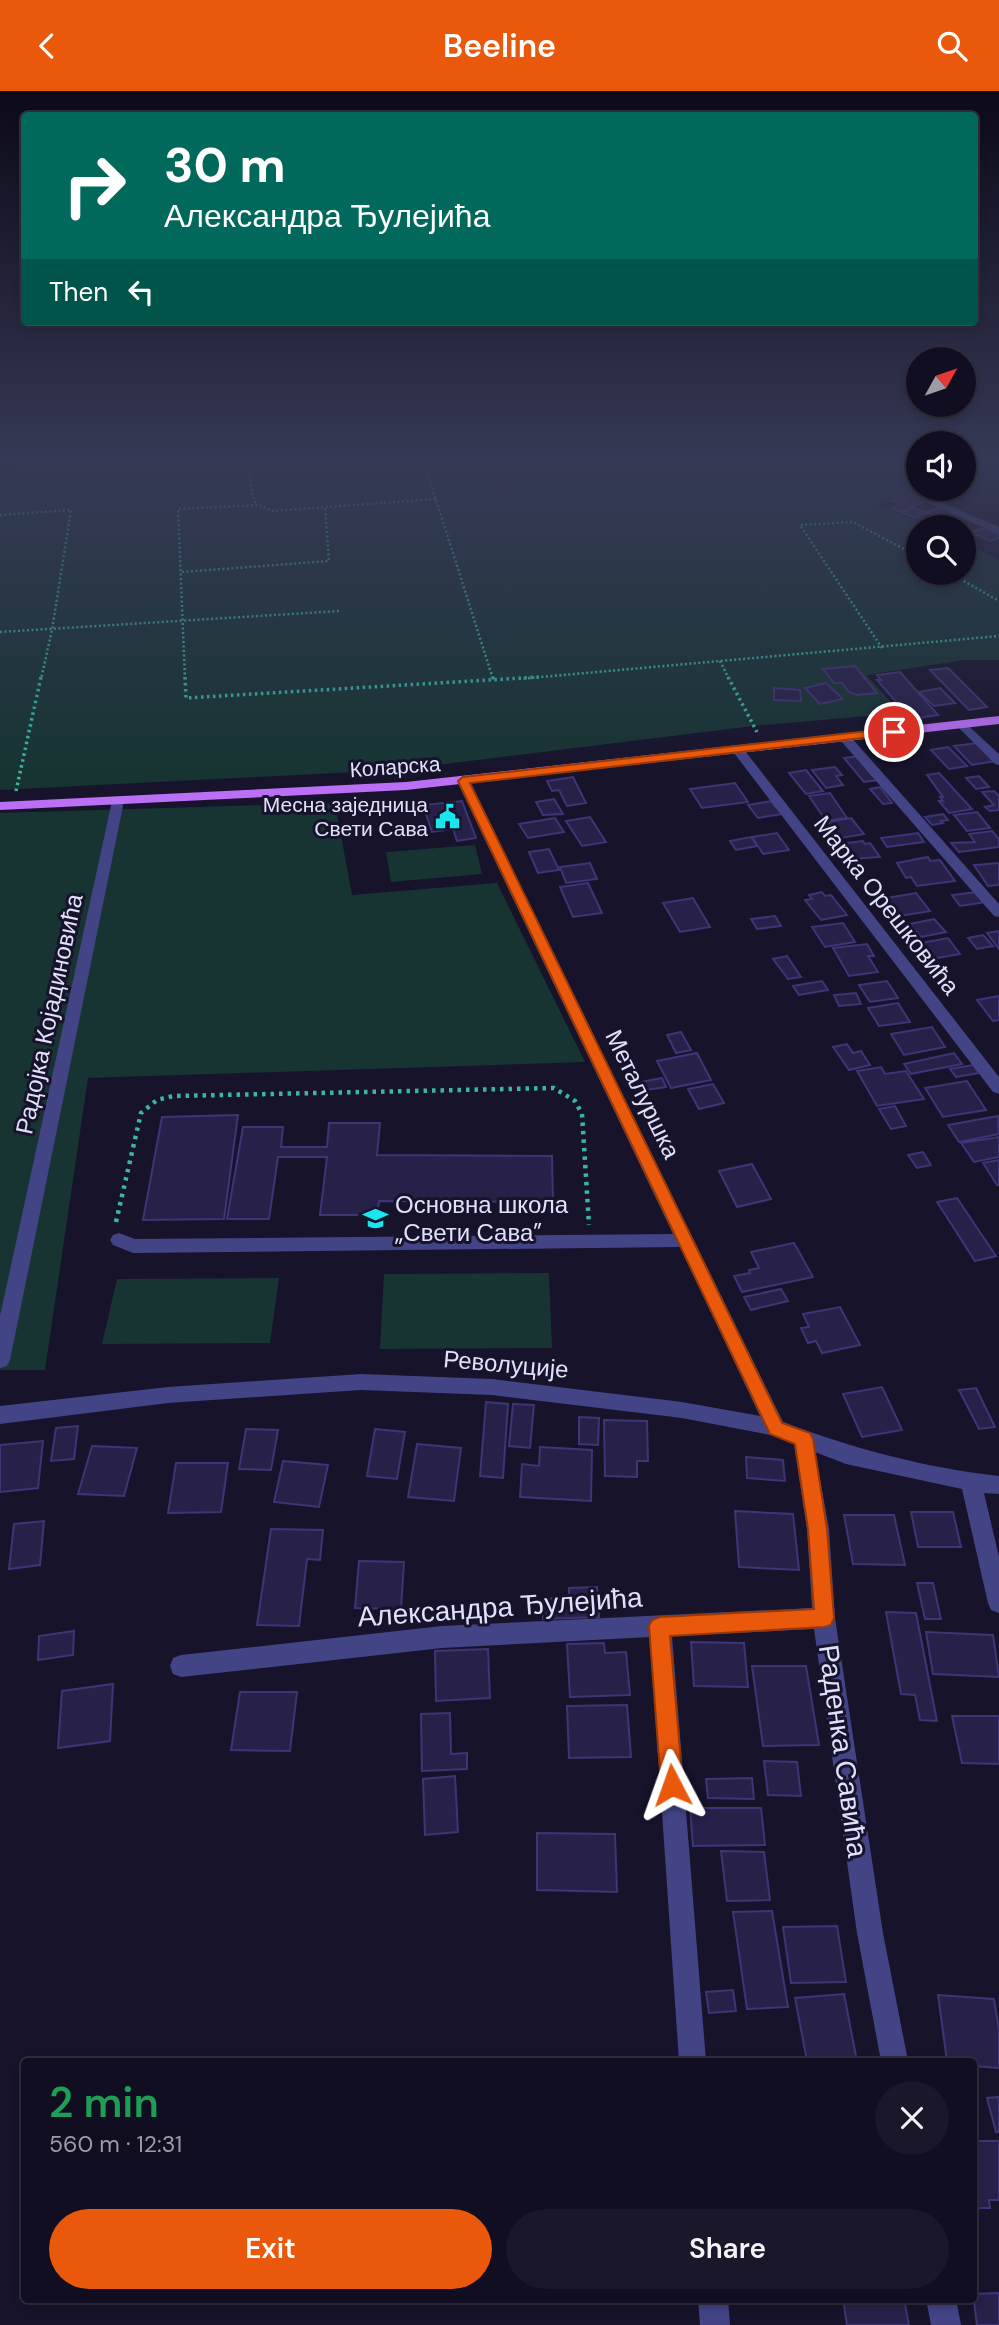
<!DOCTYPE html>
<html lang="en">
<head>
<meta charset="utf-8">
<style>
	:root { --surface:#100e20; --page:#191729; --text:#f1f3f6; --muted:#9c9ca5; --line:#302e3e; --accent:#ea580c }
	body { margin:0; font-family:"DM Sans",sans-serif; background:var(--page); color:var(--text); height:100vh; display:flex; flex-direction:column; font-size:26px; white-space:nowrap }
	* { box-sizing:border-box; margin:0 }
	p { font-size:23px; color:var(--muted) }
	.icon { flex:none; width:38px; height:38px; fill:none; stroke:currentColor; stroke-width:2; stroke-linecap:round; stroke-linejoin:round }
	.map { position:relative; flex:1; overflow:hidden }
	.drawer { position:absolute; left:21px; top:1967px; width:956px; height:245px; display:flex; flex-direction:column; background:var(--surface); border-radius:7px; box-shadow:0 4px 10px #0003,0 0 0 2px var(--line) }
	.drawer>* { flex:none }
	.top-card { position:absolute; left:21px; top:21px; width:957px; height:214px; border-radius:7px; box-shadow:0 4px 10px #0003,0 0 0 2px var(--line); background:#00695c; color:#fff; overflow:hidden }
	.needle { width:46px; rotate:50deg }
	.tools { position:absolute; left:906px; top:256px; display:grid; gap:14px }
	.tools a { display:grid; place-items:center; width:70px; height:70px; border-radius:50%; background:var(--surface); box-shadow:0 4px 10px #0003,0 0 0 2px var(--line); font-size:35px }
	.pin { position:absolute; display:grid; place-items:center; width:60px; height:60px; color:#fff; margin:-30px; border:4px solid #fff; border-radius:50%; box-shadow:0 2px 7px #0007 }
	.me { position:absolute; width:77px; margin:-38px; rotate:356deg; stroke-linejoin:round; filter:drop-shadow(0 0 5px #0008) }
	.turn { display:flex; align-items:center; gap:24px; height:147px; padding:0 28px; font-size:32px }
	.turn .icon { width:91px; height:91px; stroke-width:2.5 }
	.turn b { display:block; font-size:49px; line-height:60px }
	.then { display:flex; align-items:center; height:66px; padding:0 28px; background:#0003; gap:14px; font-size:26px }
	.round { display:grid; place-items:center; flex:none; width:74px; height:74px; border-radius:37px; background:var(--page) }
	.overview { display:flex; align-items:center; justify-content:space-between; height:119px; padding:0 28px }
	h1 { font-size:42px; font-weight:600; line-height:52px; color:#1e9e55 }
	.action { display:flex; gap:14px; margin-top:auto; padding:14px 28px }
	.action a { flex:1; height:80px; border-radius:42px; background:var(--accent); color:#fff; font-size:28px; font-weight:600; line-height:80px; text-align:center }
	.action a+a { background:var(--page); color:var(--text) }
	header { display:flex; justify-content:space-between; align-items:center; height:91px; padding:0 28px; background:var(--accent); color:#fff; font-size:32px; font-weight:600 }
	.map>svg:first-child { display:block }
</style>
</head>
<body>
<header><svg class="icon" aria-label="back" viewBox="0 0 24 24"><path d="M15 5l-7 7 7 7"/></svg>Beeline<svg class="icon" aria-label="search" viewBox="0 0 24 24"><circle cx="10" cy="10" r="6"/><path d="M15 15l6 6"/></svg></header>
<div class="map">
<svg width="999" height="2234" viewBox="0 0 999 2234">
	<rect width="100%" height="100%" fill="#16132b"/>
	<path fill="#173432" d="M118 371H919L920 397 877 415 932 436H919V481H964V451L999 469V569H964L866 584 901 622 753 635 396 679 0 699V380Z
		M335 712 352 804 497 792 585 971 88 987 45 1279H0V722Z
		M475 754 482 783 391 791 386 761Z
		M549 1182 552 1257 380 1258 384 1183Z
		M279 1187 270 1252 102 1253 117 1188Z"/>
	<path fill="#27214a" stroke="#3d3575" stroke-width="2" d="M910 403 927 409 901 421 891 418 901 413 893 410Z
		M942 416 955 422 952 423 957 425 944 429 926 421Z
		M913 417 926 422 915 427 902 422Z
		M985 437 999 443V447L990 450 971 441Z
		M855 575 877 602 857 604 849 601 842 592H834L823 578Z
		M948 577 987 616 969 619 930 579Z
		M900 581 938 624 911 628 877 589H881L877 584Z
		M826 592 843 608 820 613 805 597Z
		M774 597 800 599 801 610 774 609Z
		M940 597 955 612 934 615 919 601Z
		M977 652 995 670 972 674 954 655Z
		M948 656 967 675 949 678 931 659Z
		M859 665 879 689 864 691 844 667Z
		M835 676 842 684 836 685 843 694 826 697 812 679Z
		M806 679 823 700 806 703 789 682Z
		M939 682 972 718 949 722 939 710H943L940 706H943L927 684Z
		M979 685 989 696 976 698 966 687Z
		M573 686 586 712 567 715 559 699 552 700 547 690Z
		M735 692 748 711 702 717 690 698Z
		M880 696 892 712 883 713 870 698Z
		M994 700 999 705V719L990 720 985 716 994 714 982 701Z
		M830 702 847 727 826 730 809 705Z
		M554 708 563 723 543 724 536 711Z
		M462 710 476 747 457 750 453 738 432 741 423 714Z
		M771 710 782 723 758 727 748 714Z
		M977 721 990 737 967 740 954 724Z
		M943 723 948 729 941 730 943 732 932 734 925 726Z
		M590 726 606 751 582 755 566 730Z
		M555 727 564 741 528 747 519 733Z
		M851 727 864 743 841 747 828 731Z
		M992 740 999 748V756L959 761 951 752 975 751 969 743Z
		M777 742 789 759 763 763 752 746Z
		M918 742 924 751 887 756 881 747Z
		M751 746 757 755 736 759 730 750Z
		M863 750 865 753 870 752 880 766 840 769 829 754Z
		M549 758 559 779 538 782 529 761Z
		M928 766 930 770 940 769 955 790 917 795 911 786 906 787 897 772Z
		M590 772 597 788 566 792 560 776Z
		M999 772V794L988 795 974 774Z
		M588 792 602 822 573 826 560 796Z
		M822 801 825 805 831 804 847 824 821 829 805 809 812 808 809 804Z
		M977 801 986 811 960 815 952 804Z
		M916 802 930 820 900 825 887 807Z
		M693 807 710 836 680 841 663 812Z
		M775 825 781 835 757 838 751 828Z
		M934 828 946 841 921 846 910 833Z
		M843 832 855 851 825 856 812 836Z
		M999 840V858L987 842Z
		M983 844 993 855 977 858 968 847Z
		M948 847 960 863 932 868 921 852Z
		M867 853 874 865H868L878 881 849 885 833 857Z
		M787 865 801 886 788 888 773 868Z
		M822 890 828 899 799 904 793 895Z
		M887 890 898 907 870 911 859 894Z
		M856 902 861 913 839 915 834 904Z
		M999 905V929L993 930 977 909Z
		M898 912 910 931 879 935 868 917Z
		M932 936 945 956 904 964 891 943Z
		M681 941 691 959 676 962 667 944Z
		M847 953 853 962 861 960 870 974 849 979 833 956Z
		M697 962 711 989 671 997 657 970Z
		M954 962 962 973 911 983 904 973Z
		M973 974 979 982 956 986 950 978Z
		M881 976 885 983 906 980 924 1008 877 1015 857 980Z
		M662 987 666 996 640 1000 636 992Z
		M967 990 986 1019 943 1026 925 997Z
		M713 993 724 1012 699 1018 688 998Z
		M895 1015 906 1035 891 1038 879 1018Z
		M238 1024 224 1128 143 1129 162 1026Z
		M998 1025 999 1043 959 1051 948 1034Z
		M329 1032H380L377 1064 552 1065 553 1111 379 1110 377 1124H320L327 1066H278L269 1128H227L243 1036H283L281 1056H327Z
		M999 1046V1066L974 1071 961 1052Z
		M923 1061 931 1074 917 1077 908 1064Z
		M999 1069V1094H997L983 1072Z
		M752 1073 771 1108 737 1116 719 1080Z
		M957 1107 996 1165 975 1170 937 1111Z
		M794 1152 813 1186 742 1201 734 1185 750 1182 749 1179 759 1177 751 1161Z
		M781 1198 788 1210 751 1219 744 1206Z
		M840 1216 860 1254 822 1262 816 1250 808 1252 801 1237 809 1236 803 1223Z
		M882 1296 902 1339 862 1346 843 1303Z
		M976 1297 995 1336 979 1338 959 1299Z
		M486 1311 508 1313 503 1387 480 1385Z
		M513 1313 534 1314 530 1357 509 1355Z
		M579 1326 599 1327 598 1354 579 1353Z
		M604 1329 647 1330 648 1370H637V1386L605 1385Z
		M78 1335 74 1368 51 1370 56 1337Z
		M246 1338 278 1339 271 1379 239 1378Z
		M375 1338 405 1341 397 1388 367 1385Z
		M43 1350 38 1397 0 1401V1354Z
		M417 1353 461 1357 454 1410 408 1406Z
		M92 1355 137 1357 124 1405 78 1403Z
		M540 1356 592 1359 591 1410 520 1406 522 1373 539 1375Z
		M746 1366 783 1369 785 1390 747 1387Z
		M283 1370 328 1374 319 1416 274 1411Z
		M176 1372H228L221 1421 168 1422Z
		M735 1420 793 1423 799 1479 739 1476Z
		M911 1421H953L961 1456H918Z
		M844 1424H894L905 1474 853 1473Z
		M44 1430 40 1474 9 1478 14 1433Z
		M271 1438 323 1439 320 1469 307 1468 299 1535 257 1534Z
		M359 1470 404 1471 401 1518 355 1517Z
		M917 1492H933L941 1528H925Z
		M597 1496 599 1526 543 1528 542 1508 569 1507V1497Z
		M886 1521 916 1522 937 1630 920 1629 915 1604 901 1603Z
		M74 1540 73 1564 38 1569 39 1545Z
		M926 1541 993 1544 999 1586 933 1583Z
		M691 1551 744 1552 748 1596 694 1595Z
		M604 1552 605 1562 626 1561 630 1604 570 1606 567 1553Z
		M488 1558 490 1607 436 1610 435 1560Z
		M752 1575H806L819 1654 763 1655Z
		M113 1593 110 1650 58 1657 62 1600Z
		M240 1601H297L290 1660 231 1659Z
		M627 1614 631 1666 569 1667 567 1615Z
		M450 1622 451 1663 467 1662V1678L422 1680 421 1623Z
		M952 1625H999V1673L962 1672Z
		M764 1670 797 1671 801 1705 768 1704Z
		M455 1685 458 1741 425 1744 423 1688Z
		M752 1687 754 1708 708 1707 706 1688Z
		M690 1717H761L765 1754 693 1755Z
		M537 1742 615 1743 617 1801 537 1799Z
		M721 1760 764 1761 770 1809 727 1810Z
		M772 1820 788 1916 747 1918 733 1821Z
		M837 1835 846 1891 791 1892 783 1836Z
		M733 1899 736 1920 709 1922 706 1901Z
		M844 1903 857 1970H807L795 1907Z
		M938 1904 994 1908 999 1938V1977L973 1975V1970H947Z
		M999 2006V2041H996L987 2007Z
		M973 2050H999V2109H989L990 2117H973Z
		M999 2202V2234H977L973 2203Z
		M843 2208H904L909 2234H847Z"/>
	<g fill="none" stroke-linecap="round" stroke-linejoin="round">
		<path stroke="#3ab6a7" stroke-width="2.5" stroke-dasharray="2 2.5" stroke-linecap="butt" d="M247 371 254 410 258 413
			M424 371 493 588
			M0 424 71 419 52 539 41 588
			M182 481 329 470 325 416
			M948 481 999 510
			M0 541 339 520
			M882 557 800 434 853 431 919 466
			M720 570 729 588
			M185 588 178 418 259 414 272 420 436 408
			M519 588 999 545"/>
		<path stroke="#3ab6a7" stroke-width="3.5" stroke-dasharray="2.5 3.5" stroke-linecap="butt" d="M185 586 186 607 539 586
			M493 586 494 590
			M728 586 757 641
			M16 700 41 586"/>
		<path stroke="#3ab6a7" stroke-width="4.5" stroke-dasharray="3.5 5" stroke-linecap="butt" d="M116 1131 141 1022 157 1009 173 1005 554 997 575 1010 582 1023 589 1134"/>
		<path fill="#424486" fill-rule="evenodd" d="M929 406 999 436V443L926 411V407Z
			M962 629 999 663V674L995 673 958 636 956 633Z
			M845 643 849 644 999 813V826L994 825 841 650V644Z
			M738 655 742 656 999 986V1003L993 1001 734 662 732 659Z
			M463 686 469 690 783 1331C852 1357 925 1377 999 1385V1403L984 1402 999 1466V1522L991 1519 988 1512 962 1398 846 1373 815 1361 829 1438 835 1527 883 1842 908 1970H881L857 1842 814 1538 672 1545 706 1970H679L650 1546 442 1557 181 1586 173 1583 170 1575 173 1567 181 1564 442 1535 812 1517 807 1438 794 1353 775 1345 682 1327 492 1304 361 1299 168 1312 0 1333V1315L168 1296 361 1283 492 1288 682 1311 760 1325 680 1156 133 1162 113 1154 110 1149 113 1144 119 1142 135 1148 673 1143 457 690Z
			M118 706 124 710 10 1269 7 1275 0 1277V1225L112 710Z
			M698 2208H728L730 2234H700Z
			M926 2208H956L961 2234H931Z"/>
		<path fill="#ba6ff5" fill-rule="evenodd" d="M999 625V633L406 699 0 719V711L406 691Z"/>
	</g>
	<linearGradient id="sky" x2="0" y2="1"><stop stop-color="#0c0a18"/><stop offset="0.54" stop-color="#363955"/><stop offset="1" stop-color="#363955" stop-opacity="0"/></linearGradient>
	<rect width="999" height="684" fill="url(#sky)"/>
	<path fill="#ea580c" stroke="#983908" stroke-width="2" d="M894 637 900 641 898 643 470 692 782 1332 810 1342 813 1348 827 1438 834 1527 831 1534 824 1536 670 1545 683 1694 679 1702 672 1705 664 1702 661 1694 649 1535 652 1529 660 1526 814 1518 808 1438 795 1353 770 1343 458 690 463 686Z"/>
	<defs>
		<symbol id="civic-bare" viewBox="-9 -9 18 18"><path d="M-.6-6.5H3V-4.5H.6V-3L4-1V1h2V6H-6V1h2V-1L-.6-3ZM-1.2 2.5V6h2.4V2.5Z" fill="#1ae6ee" stroke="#16132b" stroke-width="2.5" paint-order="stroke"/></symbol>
		<symbol id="school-bare" viewBox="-9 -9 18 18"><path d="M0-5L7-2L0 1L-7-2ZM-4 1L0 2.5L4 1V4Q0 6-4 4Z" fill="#1ae6ee" stroke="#16132b" stroke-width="2.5" paint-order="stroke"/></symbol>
	</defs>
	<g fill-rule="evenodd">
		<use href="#civic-bare" x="430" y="708" width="35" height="35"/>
		<use href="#school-bare" x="358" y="1110" width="35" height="35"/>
	</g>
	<g text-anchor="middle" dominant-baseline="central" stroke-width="6" stroke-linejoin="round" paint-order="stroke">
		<g font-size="21" fill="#e1e0fd" stroke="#16132b">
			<text transform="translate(395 676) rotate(-4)">Коларска</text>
		</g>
		<g font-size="21" fill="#e1e0fd" stroke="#16132b" text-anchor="end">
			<text x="428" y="714">Месна заједница<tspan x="428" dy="24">Свети Сава</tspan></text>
		</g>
		<g font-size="24" fill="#e1e0fd" stroke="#16132b">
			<text transform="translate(887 814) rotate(52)">Марка Орешковића</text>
			<text transform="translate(49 923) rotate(-78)">Радојка Којадиновића</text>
			<text transform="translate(643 1003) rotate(64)">Металуршка</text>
			<text transform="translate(506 1273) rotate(5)">Револуције</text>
		</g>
		<g font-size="24" fill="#e1e0fd" stroke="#16132b" text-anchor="start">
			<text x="395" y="1113">Основна школа<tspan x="395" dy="28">„Свети Сава”</tspan></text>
		</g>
		<g font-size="28" fill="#e1e0fd" stroke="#16132b">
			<text transform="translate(500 1516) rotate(-4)">Александра Ђулејића</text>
			<text transform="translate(843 1660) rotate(82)">Раденка Савића</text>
		</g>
	</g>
</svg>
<div class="tools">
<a><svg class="needle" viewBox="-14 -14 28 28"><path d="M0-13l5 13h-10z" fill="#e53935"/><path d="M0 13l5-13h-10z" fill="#9c9ca5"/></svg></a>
<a><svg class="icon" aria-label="sound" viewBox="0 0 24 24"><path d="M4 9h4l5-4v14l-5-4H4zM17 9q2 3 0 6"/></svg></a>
<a><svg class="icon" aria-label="search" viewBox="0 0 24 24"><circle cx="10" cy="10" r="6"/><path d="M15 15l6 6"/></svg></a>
</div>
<div class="pin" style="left:894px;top:641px;background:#d93025"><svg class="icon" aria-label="arrive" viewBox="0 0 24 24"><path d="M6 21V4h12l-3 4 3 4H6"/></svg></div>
<svg class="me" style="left:672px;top:1694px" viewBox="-20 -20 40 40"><path d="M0-17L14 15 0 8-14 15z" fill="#ea580c" stroke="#fff" stroke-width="4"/></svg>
<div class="top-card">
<div class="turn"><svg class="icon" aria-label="right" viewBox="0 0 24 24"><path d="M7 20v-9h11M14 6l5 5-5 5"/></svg><div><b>30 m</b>Александра Ђулејића</div></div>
<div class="then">Then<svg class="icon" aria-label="left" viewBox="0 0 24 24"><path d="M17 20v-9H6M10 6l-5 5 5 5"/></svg></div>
</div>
<section class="drawer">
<div class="overview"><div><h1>2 min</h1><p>560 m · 12:31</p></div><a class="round"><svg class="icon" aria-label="close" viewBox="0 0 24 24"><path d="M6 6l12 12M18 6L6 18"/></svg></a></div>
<div class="action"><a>Exit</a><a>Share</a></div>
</section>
</div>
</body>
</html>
